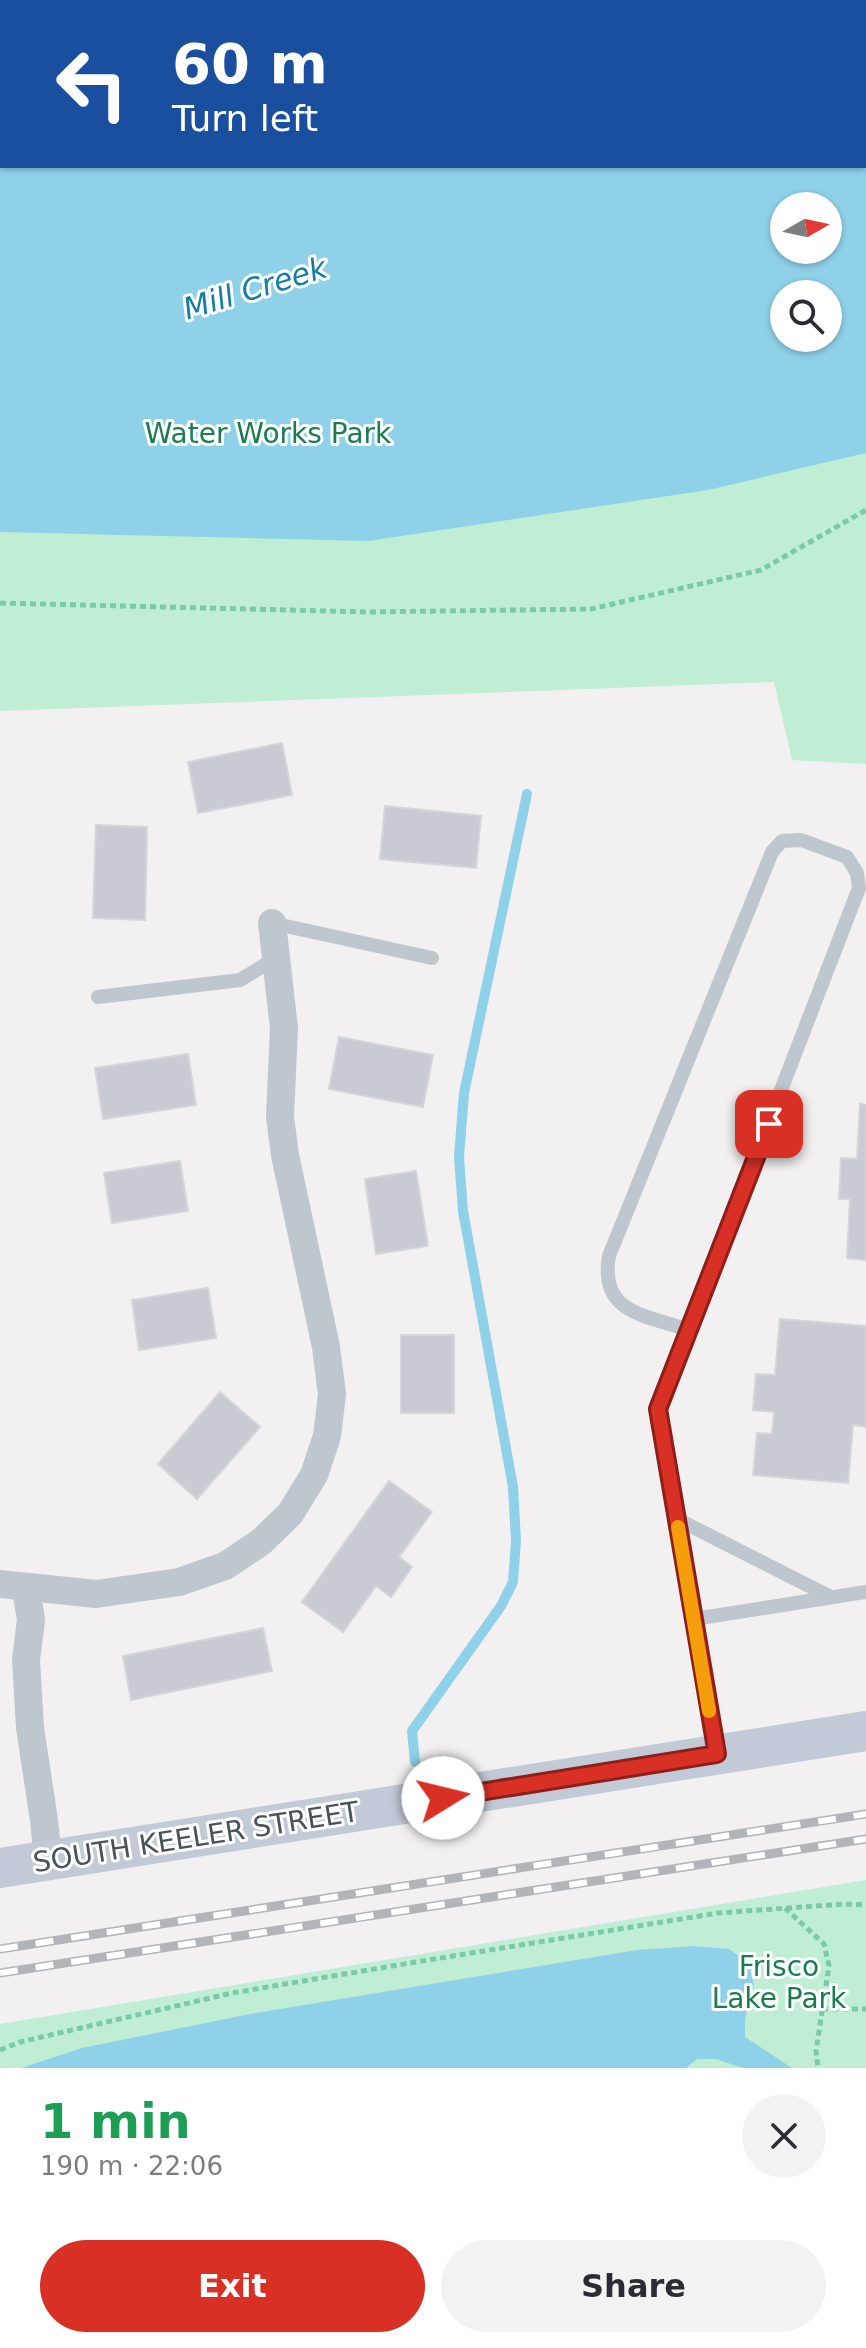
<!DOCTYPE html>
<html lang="en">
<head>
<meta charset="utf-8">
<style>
	:root { --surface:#fff; --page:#f2f2f3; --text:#2b2b33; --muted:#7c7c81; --accent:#d93025 }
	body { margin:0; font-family:"DejaVu Sans",sans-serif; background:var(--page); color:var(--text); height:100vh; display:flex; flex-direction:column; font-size:30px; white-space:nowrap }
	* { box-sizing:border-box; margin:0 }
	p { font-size:26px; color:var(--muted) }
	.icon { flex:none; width:44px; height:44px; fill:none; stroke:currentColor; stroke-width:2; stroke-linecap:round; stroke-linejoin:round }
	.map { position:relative; height:2068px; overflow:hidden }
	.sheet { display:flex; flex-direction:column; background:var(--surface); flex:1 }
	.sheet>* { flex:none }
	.banner { position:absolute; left:0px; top:0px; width:866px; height:168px; box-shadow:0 2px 6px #0004; background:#1a4fa0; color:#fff; overflow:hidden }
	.needle { width:52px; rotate:81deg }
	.tools { position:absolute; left:770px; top:192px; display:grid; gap:16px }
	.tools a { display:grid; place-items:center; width:72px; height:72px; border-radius:50%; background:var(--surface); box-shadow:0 2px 6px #0004; font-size:40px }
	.pin { position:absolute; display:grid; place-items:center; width:68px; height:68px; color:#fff; margin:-34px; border-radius:16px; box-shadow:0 4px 12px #0006 }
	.me { position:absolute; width:88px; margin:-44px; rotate:81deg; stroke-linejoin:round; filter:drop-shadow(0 0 6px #0008) }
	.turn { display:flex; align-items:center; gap:28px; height:168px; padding:0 40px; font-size:36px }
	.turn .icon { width:104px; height:104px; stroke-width:2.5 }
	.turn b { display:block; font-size:56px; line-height:68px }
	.round { display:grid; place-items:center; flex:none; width:84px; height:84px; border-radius:42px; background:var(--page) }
	.head { display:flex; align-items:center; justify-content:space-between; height:136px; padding:0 40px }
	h1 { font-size:48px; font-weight:600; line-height:60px; color:#1e9e55 }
	.button { display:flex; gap:16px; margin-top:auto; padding:16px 40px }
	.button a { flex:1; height:92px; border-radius:48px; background:var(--accent); color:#fff; font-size:32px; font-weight:600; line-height:92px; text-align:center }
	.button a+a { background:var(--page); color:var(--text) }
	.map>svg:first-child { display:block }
</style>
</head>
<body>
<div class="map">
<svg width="866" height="2068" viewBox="0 0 866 2068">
	<rect width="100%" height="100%" fill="#f2f0f0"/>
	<path fill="#c0eed4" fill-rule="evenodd" d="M0 0H866V764L792 760 774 682 0 711ZM2 2H864V166H2ZM784 206H828V250H784ZM784 294H828V338H784Z
		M866 1880V2068H0V2024Z"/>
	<path fill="#8fd1e9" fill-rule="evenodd" d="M565 0H820L823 2H548Z
		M864 37 866 38V453L708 490 368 541 0 532V80H2V166H864ZM828 206V250H784V206ZM828 294V338H784V294Z
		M694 1946 729 1949 748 1962 754 1986 745 2019V2037L792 2068H743L716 2059H697L686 2068H21L82 2048 250 2014 637 1950Z"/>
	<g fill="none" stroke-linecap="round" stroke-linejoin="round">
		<path stroke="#8fd1e9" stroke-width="10" d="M415 1762 412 1731 501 1606 513 1582 516 1541 513 1487 463 1211 459 1157 464 1093 527 794"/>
	</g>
	<path fill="#cacbd2" stroke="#d4d5db" stroke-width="2" d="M282 743 292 795 198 813 188 762Z
		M385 806 481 816 476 868 380 859Z
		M96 825 147 827 145 920 93 918Z
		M339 1037 433 1055 423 1107 329 1089Z
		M188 1054 196 1105 103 1119 95 1068Z
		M860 1104 866 1105V1260L847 1258 850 1199H839L841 1158 857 1159Z
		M180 1161 188 1211 112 1223 104 1173Z
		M416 1171 428 1246 376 1254 365 1179Z
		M208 1288 216 1338 139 1350 132 1300Z
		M780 1319 866 1326V1427L853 1425 848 1483 753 1475 757 1433 772 1434 774 1412 753 1410 756 1374 775 1375Z
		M401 1335H454V1413H401Z
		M220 1392 260 1427 197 1499 158 1464Z
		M389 1481 432 1512 399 1557 412 1567 391 1597 376 1586 343 1632 302 1602Z
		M263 1628 272 1671 131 1700 123 1656Z"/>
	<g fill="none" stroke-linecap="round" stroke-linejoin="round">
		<path stroke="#79caa7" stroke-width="5" stroke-dasharray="6 4" stroke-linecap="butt" d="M488 0V2
			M353 2 368 0
			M0 56 2 55
			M0 603 368 612 591 609 761 570 866 510
			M785 1908 824 1944 829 1966 816 2051 818 2068
			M822 2009H866
			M0 2050 20 2042 232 1993 416 1962 718 1913 845 1904 866 1905"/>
		<path stroke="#bec6ce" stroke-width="14" d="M272 923 432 958
			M98 997 240 980 276 958
			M689 1330C646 1315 599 1314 609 1256L772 852 782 841 801 840 847 857 857 873 859 888 658 1409 717 1754
			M677 1519 831 1597
			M694 1619 866 1592"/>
		<path stroke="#bec6ce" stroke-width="28" d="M0 1584 96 1594 179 1582 225 1566 261 1542 290 1514 314 1475 327 1436 332 1394 326 1347 285 1155 280 1117 284 1028 272 923
			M26 1588 31 1620 26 1660 30 1728 44 1820 48 1860"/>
		<path stroke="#c1cad6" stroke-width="40" d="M0 1868 866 1731"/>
		<defs>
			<path id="rail" d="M0 1949 866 1814
				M0 1973 866 1839"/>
		</defs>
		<use href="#rail" stroke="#b2b4ba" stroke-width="9"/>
		<use href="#rail" stroke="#fff" stroke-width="6" stroke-dasharray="18" stroke-linecap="butt"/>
	</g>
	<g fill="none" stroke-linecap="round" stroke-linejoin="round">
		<defs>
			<path id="route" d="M443 1798 717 1754 658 1409 769 1124"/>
		</defs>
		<use href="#route" stroke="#8d1f18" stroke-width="20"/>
		<use href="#route" stroke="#d93025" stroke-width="14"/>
		<path stroke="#f59e0b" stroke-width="14" d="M678 1527 709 1711"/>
	</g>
	<g text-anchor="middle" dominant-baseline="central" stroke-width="6" stroke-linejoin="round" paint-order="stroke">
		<g font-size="28" fill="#1b7c51" stroke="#fff">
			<text x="268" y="433">Water Works Park</text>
			<text x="779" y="1966">Frisco<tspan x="779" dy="32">Lake Park</tspan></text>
		</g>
		<g font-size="28" fill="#48525c" stroke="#fff">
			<text transform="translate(196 1837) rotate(-9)">SOUTH KEELER STREET</text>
		</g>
		<g font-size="30" font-style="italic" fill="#127ea6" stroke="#fff">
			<text transform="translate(255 288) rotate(-17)">Mill Creek</text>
		</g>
	</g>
</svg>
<div class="tools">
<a><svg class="needle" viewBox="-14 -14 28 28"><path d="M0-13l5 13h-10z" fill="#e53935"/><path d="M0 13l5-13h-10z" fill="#7c7c81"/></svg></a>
<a><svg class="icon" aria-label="search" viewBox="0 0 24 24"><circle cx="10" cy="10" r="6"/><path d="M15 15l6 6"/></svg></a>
</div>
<div class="pin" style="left:769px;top:1124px;background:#d93025"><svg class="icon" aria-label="arrive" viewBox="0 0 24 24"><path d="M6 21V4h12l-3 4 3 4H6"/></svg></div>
<svg class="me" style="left:443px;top:1798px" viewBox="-20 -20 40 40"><circle r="19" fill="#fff"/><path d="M0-13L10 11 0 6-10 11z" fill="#d93025"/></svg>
<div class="banner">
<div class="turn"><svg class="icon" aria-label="left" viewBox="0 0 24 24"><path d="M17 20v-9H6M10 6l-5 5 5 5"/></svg><div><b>60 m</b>Turn left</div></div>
</div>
</div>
<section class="sheet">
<div class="head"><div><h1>1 min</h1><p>190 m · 22:06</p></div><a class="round"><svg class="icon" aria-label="close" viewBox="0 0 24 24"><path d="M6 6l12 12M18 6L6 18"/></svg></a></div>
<div class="button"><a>Exit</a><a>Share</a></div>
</section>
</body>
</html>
